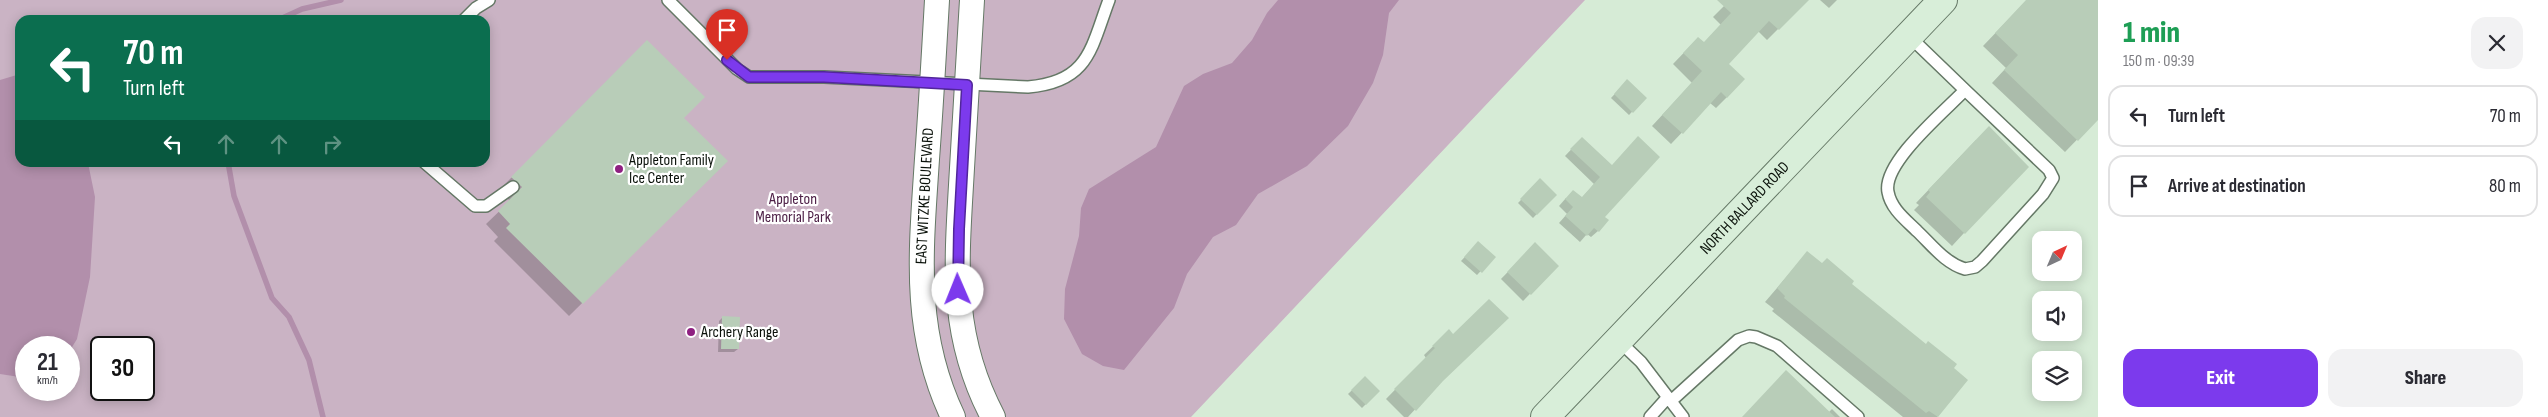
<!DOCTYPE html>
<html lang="en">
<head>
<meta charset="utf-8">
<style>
	:root { --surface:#fff; --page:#f2f2f3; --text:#2b2b33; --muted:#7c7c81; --line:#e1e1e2; --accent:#7c3aed }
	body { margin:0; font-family:"Sofia Sans Condensed",sans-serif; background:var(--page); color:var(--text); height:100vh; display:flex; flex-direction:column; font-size:19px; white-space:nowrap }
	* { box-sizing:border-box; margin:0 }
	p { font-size:16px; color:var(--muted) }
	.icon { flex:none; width:28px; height:28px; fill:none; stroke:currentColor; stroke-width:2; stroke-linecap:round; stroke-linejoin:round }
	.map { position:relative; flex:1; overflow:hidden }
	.sheet { display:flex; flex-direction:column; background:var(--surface); width:450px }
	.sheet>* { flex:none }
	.banner { position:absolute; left:15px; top:15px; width:475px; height:152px; border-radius:15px; box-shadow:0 2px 12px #0003; background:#0b6e4f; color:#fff; overflow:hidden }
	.needle { width:32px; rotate:44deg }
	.controls { position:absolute; left:2032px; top:231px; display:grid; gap:10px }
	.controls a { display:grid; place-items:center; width:50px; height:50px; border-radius:10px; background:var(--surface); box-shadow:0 2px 12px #0003; font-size:25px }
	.speed { position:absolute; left:15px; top:336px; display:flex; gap:10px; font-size:25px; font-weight:700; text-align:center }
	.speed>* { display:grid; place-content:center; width:65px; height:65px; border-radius:50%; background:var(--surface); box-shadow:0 2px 12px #0003; line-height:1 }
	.speed small { font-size:12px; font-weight:400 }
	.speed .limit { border:2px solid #111; border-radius:8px; background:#fff; color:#111 }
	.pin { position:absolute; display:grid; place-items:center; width:42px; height:42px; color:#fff; margin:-51px -21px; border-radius:50% 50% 50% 0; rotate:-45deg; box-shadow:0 0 5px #0007 }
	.pin .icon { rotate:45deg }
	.me { position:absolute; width:55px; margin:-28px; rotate:359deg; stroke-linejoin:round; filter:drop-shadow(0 0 4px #0008) }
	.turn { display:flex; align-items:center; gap:18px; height:105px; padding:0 25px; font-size:22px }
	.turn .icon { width:65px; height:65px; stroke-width:2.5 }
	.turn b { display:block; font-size:35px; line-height:42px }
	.lanes { display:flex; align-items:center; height:48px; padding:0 25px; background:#0003; justify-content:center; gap:25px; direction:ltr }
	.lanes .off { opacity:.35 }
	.round { display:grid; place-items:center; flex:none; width:52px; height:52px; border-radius:15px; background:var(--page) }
	.summary { display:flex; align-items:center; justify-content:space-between; height:85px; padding:0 25px }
	h1 { font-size:30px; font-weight:800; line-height:38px; color:#1e9e55 }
	.button { display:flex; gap:10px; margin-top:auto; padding:10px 25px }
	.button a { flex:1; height:58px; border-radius:15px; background:var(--accent); color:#fff; font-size:20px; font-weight:800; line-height:58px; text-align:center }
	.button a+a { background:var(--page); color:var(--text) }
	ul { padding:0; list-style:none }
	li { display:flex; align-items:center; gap:15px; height:62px; margin:0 10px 8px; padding:0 15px; border:2px solid var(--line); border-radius:15px }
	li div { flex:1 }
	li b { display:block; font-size:19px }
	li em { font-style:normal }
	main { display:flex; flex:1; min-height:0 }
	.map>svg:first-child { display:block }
</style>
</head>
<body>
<main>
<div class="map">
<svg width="2098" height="417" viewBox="0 0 2098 417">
	<rect width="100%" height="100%" fill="#d6ebd6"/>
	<path fill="#cab3c4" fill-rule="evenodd" d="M0 0H1585L1191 417H0ZM20 20H485V162H20ZM26 348H69V390H26ZM101 348H144V390H101Z"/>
	<path fill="#b28fab" d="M1278 0H1399L1389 13 1383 55 1373 83 1348 126 1307 166 1258 194 1236 225 1213 237 1187 274 1174 308 1124 370 1103 366 1082 354 1064 319 1065 289 1079 236 1081 208 1089 189 1156 147 1184 86 1203 74 1232 63 1252 40 1267 13Z
		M20 74V162L88 163 95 197 90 277 77 339 69 352V348H26V378L0 374V80Z"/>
	<path fill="#0003" d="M1730 0H1807L1767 40 1758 31 1727 64V97L1716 108 1710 103 1671 144 1652 126 1692 83 1673 64 1698 38 1703 44 1721 25 1713 17Z
		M1820 0H1837L1829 8Z
		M2027 0H2098V118L2065 152 1992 83 2006 68 1983 46Z
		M647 42 683 118 726 161 569 316 494 241 498 237 486 224 510 201 499 190Z
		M1627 81 1645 98 1629 115 1611 98Z
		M1582 138 1612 166 1603 217 1598 231 1591 237 1587 234 1580 242 1559 223 1567 214 1559 206 1566 198 1581 199 1594 184 1565 156Z
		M1976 140 1964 233 1952 246 1914 210 1919 205 1916 203Z
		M1540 180 1555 195 1533 218 1518 203Z
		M1478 243 1494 257 1477 275 1461 261Z
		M1535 244 1557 266 1523 301 1501 279Z
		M1807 253 1850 284 1967 380 1937 417H1903L1772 311 1774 309 1765 302Z
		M722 318 738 349 734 352H718L719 321Z
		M1449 331 1453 336 1441 381 1408 417H1404L1386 399 1426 358 1424 355Z
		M1365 378 1379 391 1362 408 1348 394Z
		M1832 409 1840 417H1743L1828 413Z"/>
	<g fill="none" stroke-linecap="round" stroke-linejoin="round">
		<path stroke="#b28fab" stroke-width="5.5" d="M278 20 302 9 341 0
			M228 162 234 196 272 298 289 317 309 360 323 417"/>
	</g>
	<path fill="#b8cdb8" d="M1717 0H1809L1779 30 1769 21 1729 64 1745 79 1727 98 1721 92 1683 134 1662 115 1702 71 1683 53 1698 37 1704 42 1731 13Z
		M2026 0H2098V120L2078 141 2004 70 2018 55 1995 33Z
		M647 40 705 97 684 118 728 161 583 304 506 228 510 224 498 211 522 187 511 177Z
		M1627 79 1647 98 1633 113 1614 94Z
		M1989 126 2029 167 1965 234 1926 197 1930 192 1928 190Z
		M1638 136 1660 157 1605 217 1609 220 1599 232 1594 228 1587 236 1565 216 1573 207 1565 199 1573 190 1582 197 1600 177 1570 149 1582 137 1612 165Z
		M1540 178 1557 195 1537 215 1520 199Z
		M1478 241 1496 257 1482 273 1464 257Z
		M1535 242 1559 266 1531 295 1507 272Z
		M1807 251 1822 263 1827 258 1854 281 1852 284 1926 344 1928 341 1957 364 1954 368 1968 380 1938 417 1929 411 1926 413 1784 298 1785 296 1777 288Z
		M1489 299 1509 318 1443 381 1416 411 1394 389 1435 348 1432 346 1449 329 1453 334Z
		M722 316 740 317 739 349H721Z
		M1786 370 1835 417H1742Z
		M1365 376 1380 391 1366 405 1351 390Z"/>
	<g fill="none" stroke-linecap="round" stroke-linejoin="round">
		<defs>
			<path id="lane" d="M668 0 737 69 749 77H824L1028 87C1089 82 1091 48 1109 0
				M464 20 476 8 489 0
				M1909 36 1965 90C1945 111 1882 163 1888 192 1891 209 1906 220 1917 231 1932 245 1945 263 1965 269L1975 267 1982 261 2043 194 2053 178 2049 170 1965 90
				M424 162 475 206H486L513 187
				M1618 340 1641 362 1683 417
				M1671 401 1738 340 1749 336 1756 337 1777 346 1858 417
				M1650 417 1668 397"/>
			<path id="street" d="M937 0C934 53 931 106 927 159 921 251 912 331 953 417
				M972 0C969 56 965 112 962 168 957 259 948 332 993 417"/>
			<g id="secondary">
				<path id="s1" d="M1545 417 1943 0"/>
			</g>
		</defs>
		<use href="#lane" stroke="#657866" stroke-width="14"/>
		<use href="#street" stroke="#657866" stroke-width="26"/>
		<use href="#secondary" stroke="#657866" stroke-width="30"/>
		<use href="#lane" stroke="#fff" stroke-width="11"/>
		<use href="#street" stroke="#fff" stroke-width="24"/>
		<use href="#secondary" stroke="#d8eed9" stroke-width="28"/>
	</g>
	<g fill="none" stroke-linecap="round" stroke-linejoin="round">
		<defs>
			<path id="route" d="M727 60 749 77H824L967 85 959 229 958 290"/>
		</defs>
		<use href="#route" stroke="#51269a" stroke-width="12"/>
		<use href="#route" stroke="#7c3aed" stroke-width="9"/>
	</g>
	<g fill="#8f2081" stroke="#fff" stroke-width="2">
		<circle cx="619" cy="169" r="5"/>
		<circle cx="691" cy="332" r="5"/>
	</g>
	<g text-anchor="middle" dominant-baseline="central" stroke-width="4.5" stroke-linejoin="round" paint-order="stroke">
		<g font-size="16" fill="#0a110a" stroke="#fff" text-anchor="start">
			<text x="629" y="160">Appleton Family<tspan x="629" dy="18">Ice Center</tspan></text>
			<text x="701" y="332">Archery Range</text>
		</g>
		<g font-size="16" fill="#0a110a" stroke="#fff">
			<text transform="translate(925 196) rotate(-87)">EAST WITZKE BOULEVARD</text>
			<text stroke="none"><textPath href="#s1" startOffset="289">NORTH BALLARD ROAD</textPath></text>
		</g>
		<g font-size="16" fill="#4e2147" stroke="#fff">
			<text x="793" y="199">Appleton<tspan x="793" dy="18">Memorial Park</tspan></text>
		</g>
	</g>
</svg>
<div class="controls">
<a><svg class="needle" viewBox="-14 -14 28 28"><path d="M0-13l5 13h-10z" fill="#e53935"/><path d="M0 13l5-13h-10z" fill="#7c7c81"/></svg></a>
<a><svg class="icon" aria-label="sound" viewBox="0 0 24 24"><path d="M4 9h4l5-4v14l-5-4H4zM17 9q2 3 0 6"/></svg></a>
<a><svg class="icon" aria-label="layers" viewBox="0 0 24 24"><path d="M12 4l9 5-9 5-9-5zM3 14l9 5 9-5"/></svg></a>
</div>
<div class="speed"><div>21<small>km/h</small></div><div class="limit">30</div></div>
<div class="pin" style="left:727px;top:60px;background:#d93025"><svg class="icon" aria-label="arrive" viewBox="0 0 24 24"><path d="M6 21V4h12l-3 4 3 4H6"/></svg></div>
<svg class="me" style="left:958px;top:290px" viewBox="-20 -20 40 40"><circle r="19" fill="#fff"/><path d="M0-13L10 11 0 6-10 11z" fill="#7c3aed"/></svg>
<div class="banner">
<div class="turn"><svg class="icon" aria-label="left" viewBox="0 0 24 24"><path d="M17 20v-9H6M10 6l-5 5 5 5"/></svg><div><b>70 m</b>Turn left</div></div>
<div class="lanes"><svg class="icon" aria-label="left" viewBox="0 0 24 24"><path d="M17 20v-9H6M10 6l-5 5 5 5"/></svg><svg class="icon off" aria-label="ahead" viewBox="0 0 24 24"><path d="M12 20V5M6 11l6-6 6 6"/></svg><svg class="icon off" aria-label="ahead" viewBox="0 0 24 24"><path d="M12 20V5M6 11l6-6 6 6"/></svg><svg class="icon off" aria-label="right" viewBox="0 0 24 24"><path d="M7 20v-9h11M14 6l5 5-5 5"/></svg></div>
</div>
</div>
<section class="sheet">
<div class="summary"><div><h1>1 min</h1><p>150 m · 09:39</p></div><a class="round"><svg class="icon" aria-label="close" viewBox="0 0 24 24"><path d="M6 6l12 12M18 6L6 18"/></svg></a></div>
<ul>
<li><svg class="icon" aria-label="left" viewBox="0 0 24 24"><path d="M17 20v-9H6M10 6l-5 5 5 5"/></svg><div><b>Turn left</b></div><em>70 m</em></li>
<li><svg class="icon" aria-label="arrive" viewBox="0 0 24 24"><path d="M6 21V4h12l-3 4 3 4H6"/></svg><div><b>Arrive at destination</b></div><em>80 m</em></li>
</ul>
<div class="button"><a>Exit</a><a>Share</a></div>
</section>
</main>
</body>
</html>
